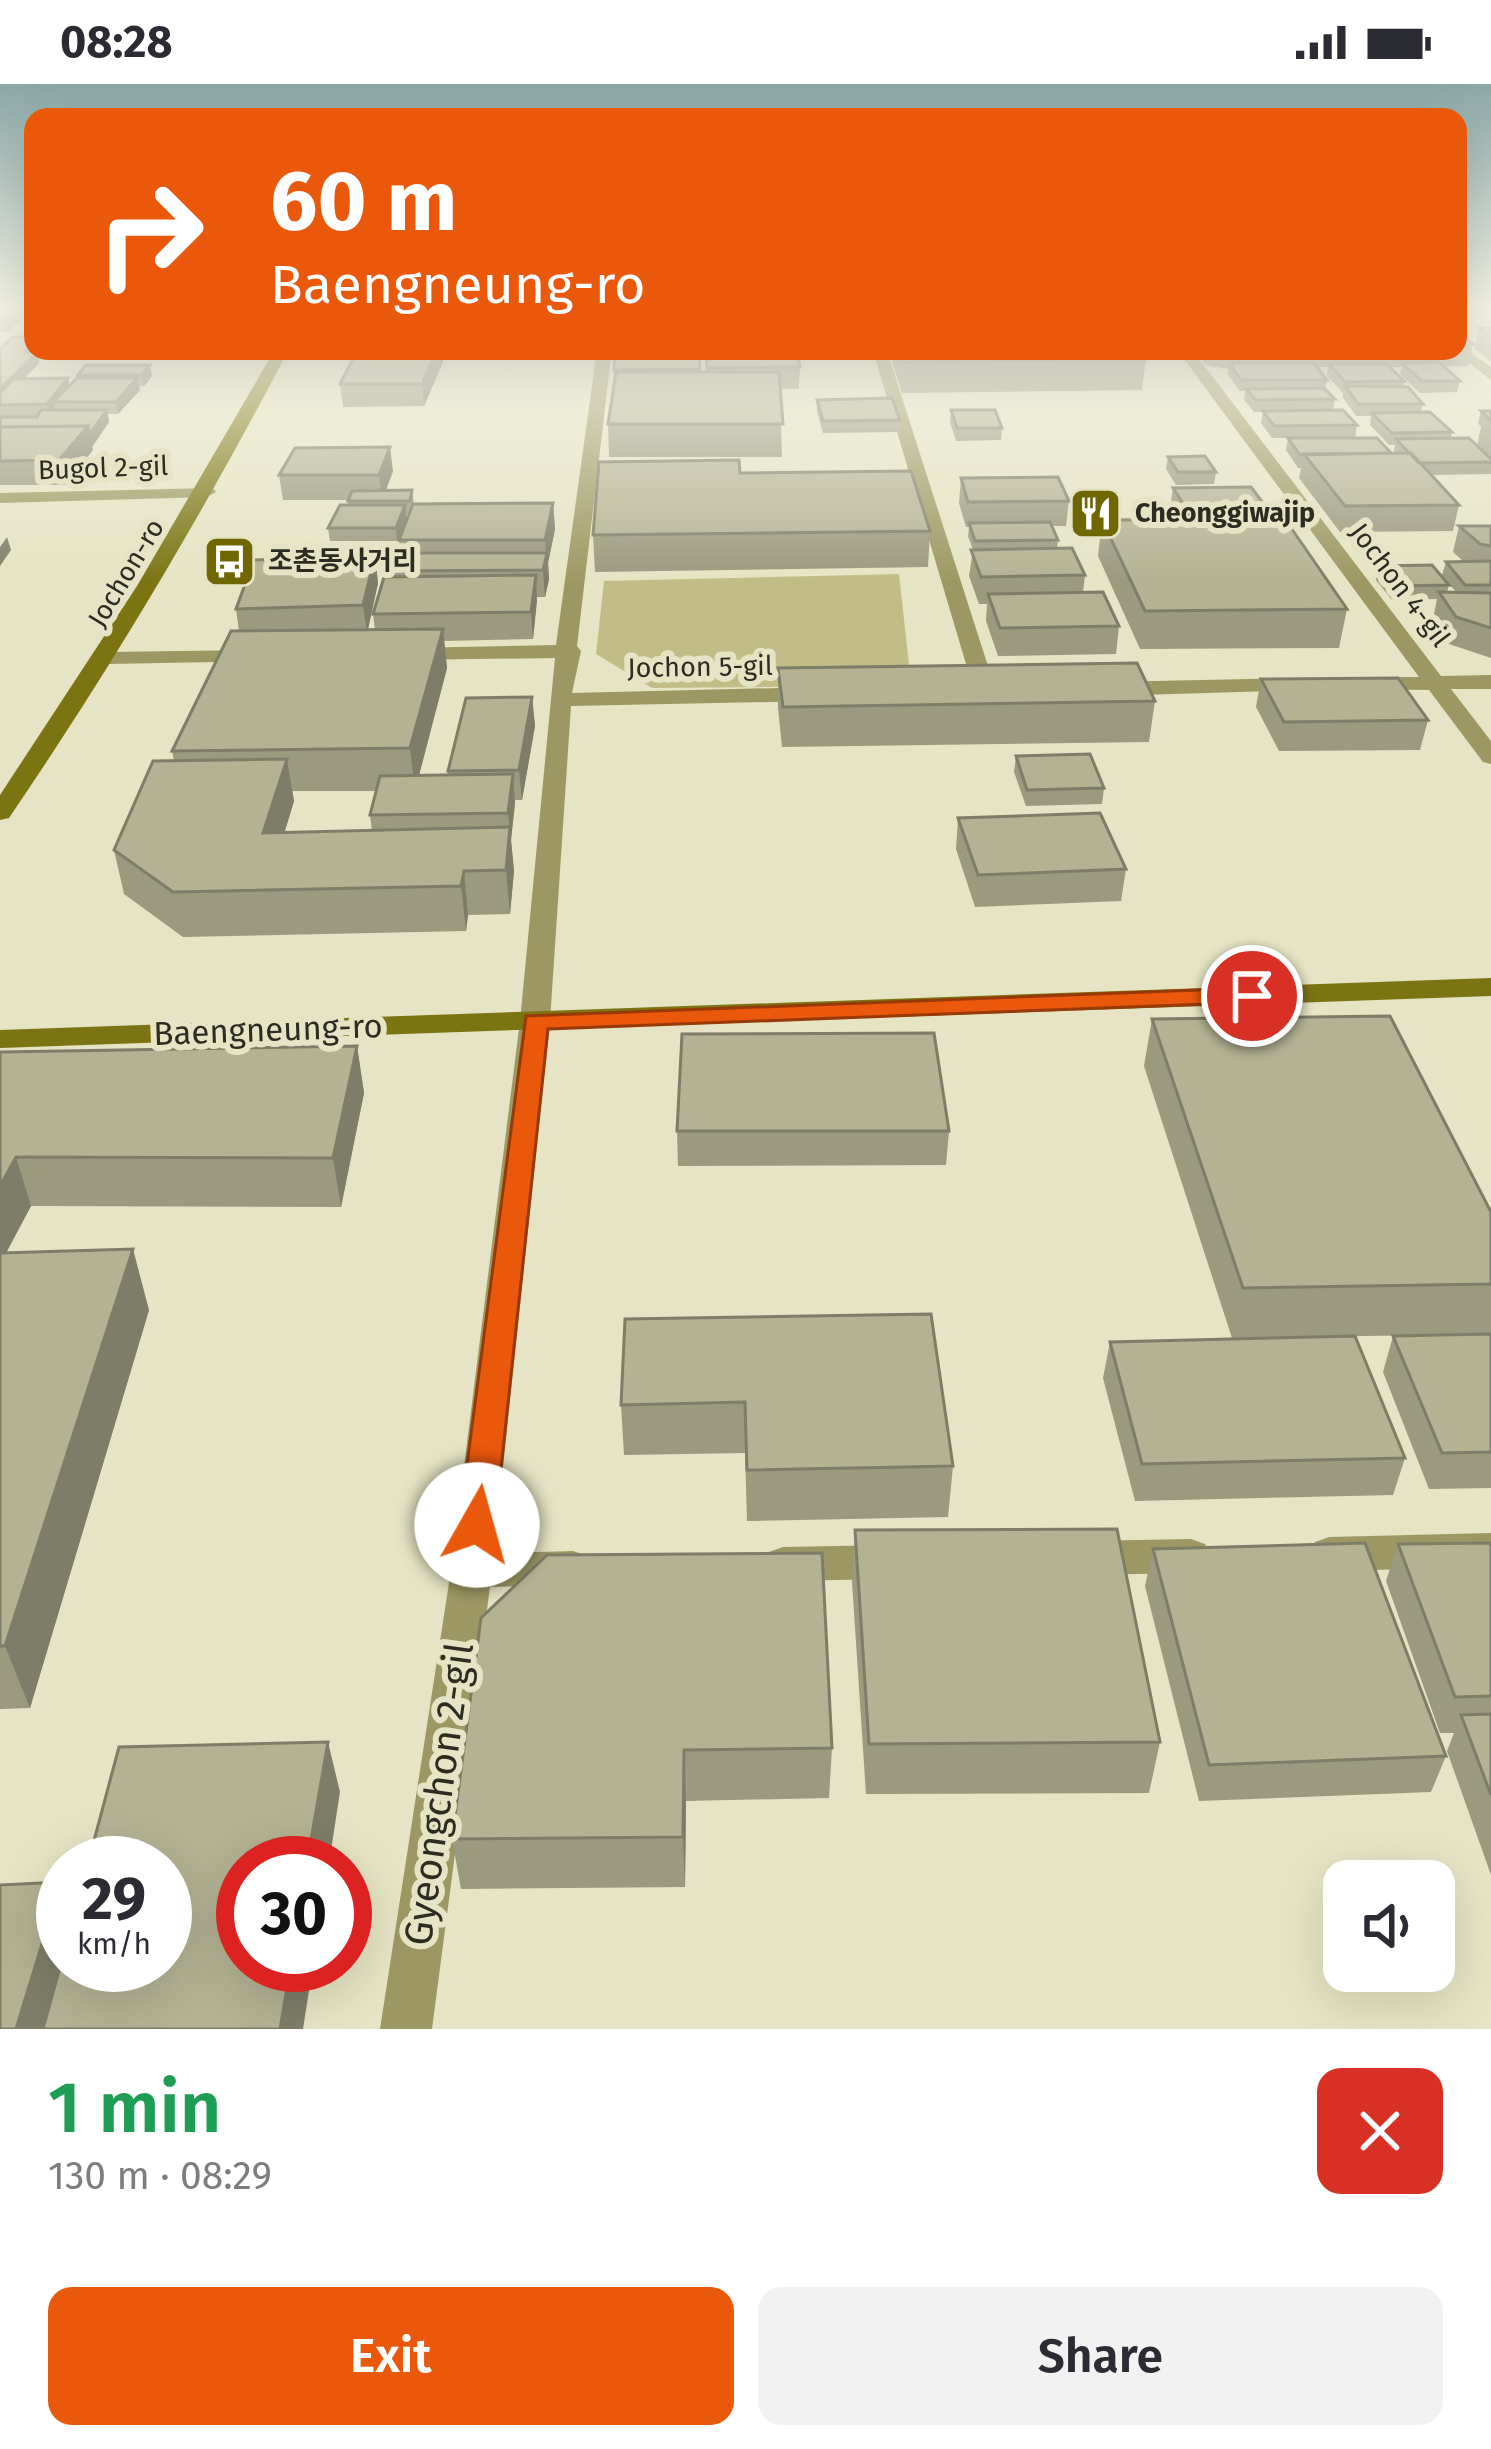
<!DOCTYPE html>
<html lang="en">
<head>
<meta charset="utf-8">
<style>
	:root { --surface:#fff; --page:#f2f2f3; --text:#2b2b33; --muted:#7c7c81; --accent:#ea580c }
	body { margin:0; font-family:"Fira Sans","Noto Sans KR",sans-serif; background:var(--page); color:var(--text); height:100vh; display:flex; flex-direction:column; font-size:45px; white-space:nowrap }
	* { box-sizing:border-box; margin:0 }
	p { font-size:39px; color:var(--muted) }
	.icon { flex:none; width:66px; height:66px; fill:none; stroke:currentColor; stroke-width:2; stroke-linecap:round; stroke-linejoin:round }
	.map { position:relative; height:1945px; overflow:hidden }
	.side { display:flex; flex-direction:column; background:var(--surface); flex:1 }
	.side>* { flex:none }
	.guide { position:absolute; left:24px; top:24px; width:1443px; height:252px; border-radius:24px; box-shadow:0 12px 48px #0002; background:#ea580c; color:#fff; overflow:hidden }
	.buttons { position:absolute; left:1323px; top:1776px; display:grid; gap:24px }
	.buttons a { display:grid; place-items:center; width:132px; height:132px; border-radius:24px; background:var(--surface); box-shadow:0 12px 48px #0002; font-size:60px }
	.speed { position:absolute; left:36px; top:1752px; display:flex; gap:24px; font-size:60px; font-weight:700; text-align:center }
	.speed>* { display:grid; place-content:center; width:156px; height:156px; border-radius:50%; background:var(--surface); box-shadow:0 12px 48px #0002; line-height:1 }
	.speed small { font-size:30px; font-weight:400 }
	.speed .limit { border:18px solid #d22; background:#fff; color:#111 }
	.pin { position:absolute; display:grid; place-items:center; width:102px; height:102px; color:#fff; margin:-51px; border:6px solid #fff; border-radius:50%; box-shadow:0 3px 12px #0007 }
	.me { position:absolute; width:132px; margin:-66px; rotate:7deg; stroke-linejoin:round; filter:drop-shadow(0 0 9px #0008) }
	.turn { display:flex; align-items:center; gap:42px; height:252px; padding:0 48px; font-size:54px }
	.turn .icon { width:156px; height:156px; stroke-width:2.5 }
	.turn b { display:block; font-size:84px; line-height:102px }
	.round { display:grid; place-items:center; flex:none; width:126px; height:126px; border-radius:24px; background:var(--page) }
	.headline { display:flex; align-items:center; justify-content:space-between; height:204px; padding:0 48px }
	h1 { font-size:72px; font-weight:600; line-height:90px; color:#1e9e55 }
	.button { display:flex; gap:24px; margin-top:auto; padding:24px 48px }
	.button a { flex:1; height:138px; border-radius:24px; background:var(--accent); color:#fff; font-size:48px; font-weight:600; line-height:138px; text-align:center }
	.button a+a { background:var(--page); color:var(--text) }
	.status { display:flex; justify-content:space-between; align-items:center; height:84px; padding:0 60px; background:var(--surface); direction:ltr }
	.status svg { height:33px; fill:currentColor }
	.map>svg:first-child { display:block }
</style>
</head>
<body>
<div class="status"><b>08:28</b><svg viewBox="0 0 49 12"><path d="M0 12V9h3v3zM5 12V6h3v6zM10 12V3h3v9zM15 12V0h3v12zM26 1h20v11H26zM47 4h2v5h-2z"/></svg></div>
<div class="map">
<svg width="1491" height="1945" viewBox="0 0 1491 1945">
	<rect width="100%" height="100%" fill="#e6e4c4"/>
	<path fill="#c2bd86" d="M899 490 910 590 877 602 652 604 596 570 604 497Z"/>
	<g fill="none" stroke-linecap="round" stroke-linejoin="round">
		<path fill="#9d9863" fill-rule="evenodd" d="M1458 260 1491 283V296L1453 267H1458Z
			M277 267H816L809 271 611 273 577 562 581 567 572 609 819 603 830 610 819 617 571 622 550 937 494 1469 573 1467 588 1472 594 1484 588 1496 573 1501 490 1503 432 1945H380L451 1486 520 937 555 574 408 576 397 570 408 564 556 561 596 273 279 275 272 271Z
			M873 267H887L996 607 993 612H977L974 607Z
			M1178 267H1193L1441 592 1491 591V605H1451L1491 657V680L1483 678 1429 606 1357 605 1354 600 1365 593H1419Z
			M213 404 216 408 207 413 0 419V409Z
			M258 566 269 572 266 577 107 580 96 574 107 568Z
			M1299 594 1310 601 1307 606 1107 612 1096 605 1107 598Z
			M1491 1449V1483L1329 1487 1315 1482 1309 1470 1315 1458 1329 1453Z
			M1191 1455 1205 1460 1211 1472 1205 1484 1191 1489 1083 1491 1069 1486 1063 1474 1069 1462 1083 1457Z
			M891 1461 905 1466 911 1478 905 1490 891 1495 783 1497 769 1492 763 1480 769 1468 783 1463Z"/>
		<path fill="#7c7413" fill-rule="evenodd" d="M274 267H288C204 428 111 584 9 734L0 736V711L137 502Z
			M1491 894V912L0 964V946Z"/>
	</g>
	<path fill="#9b997e" fill-rule="evenodd" d="M0 226H23L24 232 9 248H0Z
		M1479 244H1491V278L1475 265Z
		M1458 249 1473 260 1468 282H1444L1460 297 1457 308 1420 309 1400 290 1402 283H1390L1404 297 1403 303 1423 320 1421 328 1452 348 1451 354 1477 361 1481 343 1478 339 1481 327H1491V390L1431 391 1459 421 1453 447 1340 448 1299 394 1301 384H1298L1286 366 1288 354H1272L1261 339 1263 328H1254L1244 316 1245 307H1239L1228 290V285L1205 281 1201 273 1202 267H1458ZM1317 283H1328L1327 292 1343 309V314L1356 332H1371L1370 341 1389 361H1395L1394 367 1396 369H1391L1355 354 1357 341 1333 326 1335 315 1325 305 1327 296Z
		M0 265 37 270 39 279 24 295 70 301 78 294V291L86 281 152 292 144 302H139L140 306 118 330H108L109 338 92 363 93 366 65 401H0Z
		M357 267H442L443 278 424 322 343 323 340 300Z
		M699 267 700 288H706V267L800 283 799 305H780L782 373H609L608 340 615 299 614 286Z
		M893 267H1140L1146 275 1142 306 902 309 892 277Z
		M817 316 900 336V348L823 349 817 328Z
		M951 326 1002 344 1001 356 956 357 950 338Z
		M1168 373 1216 388 1214 400 1176 401 1166 385Z
		M393 387 386 406H412L414 420 553 419 555 445 548 479 549 495 545 513H537L533 555 444 557 447 584 419 692 448 691V687L532 613 535 642 522 716H515L511 756 514 787 510 830 468 831 466 847 183 853 124 810 114 766 174 677 172 667 239 547 236 525 375 472 378 499 368 546H375L373 530 385 493 384 487 400 469 399 456 409 430H406L397 457H330L328 444 348 421 349 416H283L279 391ZM292 707H376L370 731 372 747 284 749 294 717Z
		M740 389 930 447 928 483 595 488 593 451Z
		M961 394 1069 417 1066 442H1051L1058 456 1057 464 1085 491 1083 508 1119 542 1116 570 998 572 986 537 987 520H979L969 492 973 466 968 452 969 443H966L959 419Z
		M1173 404 1266 423 1264 435 1347 525 1339 564 1140 565 1098 472 1102 436 1183 435 1171 417Z
		M1459 442H1491V574L1449 560 1433 535 1437 515 1392 516 1376 496 1379 482 1449 501 1447 508H1456L1442 491 1446 478 1463 477 1453 468Z
		M778 584 1155 617 1149 658 782 663 778 624Z
		M1261 595 1428 636 1420 666 1279 667 1256 623Z
		M1016 672 1104 704 1102 720 1026 722 1014 688Z
		M958 734 1126 785 1121 817 975 823 956 765Z
		M1152 935 1491 1128V1250L1232 1254 1144 982Z
		M357 962 364 1009 341 1123 31 1122 6 1169 149 1226 30 1624 0 1625V968Z
		M677 1047H949L946 1081 678 1082Z
		M625 1235 953 1382 948 1433 747 1437 745 1369 624 1371 621 1321Z
		M1491 1250V1404L1429 1405 1383 1288 1393 1252Z
		M1110 1258 1405 1374 1393 1411 1135 1417 1103 1294Z
		M855 1446 1160 1658 1149 1709 866 1710 852 1498Z
		M1491 1459V1791L1447 1667 1454 1649H1440L1386 1497 1398 1460Z
		M1153 1465 1446 1672 1431 1708 1199 1717 1145 1502Z
		M481 1534 832 1664 829 1714 686 1717 685 1803 461 1805 452 1755Z"/>
	<path fill="#7e7d67" d="M18 226H23L24 232 9 248 6 237Z
		M33 261V267H40L37 270 39 279 0 319V305L25 268Z
		M436 267H442L443 278 424 322 422 300Z
		M150 281 152 292 144 302 142 291Z
		M68 294 71 306 53 318 55 326 50 332 47 320Z
		M137 294 140 306 118 330 116 318Z
		M107 326 109 338 92 363 93 366 65 401 59 376 88 342Z
		M390 363 393 387 382 416 379 391Z
		M553 419 555 445 548 479 549 495 545 513 543 486 546 472 545 456Z
		M405 421 407 434 397 457 396 444Z
		M7 453 11 466 0 482V463Z
		M375 472 378 499 367 549 363 521Z
		M536 491 537 517 533 555 531 528Z
		M443 545 447 584 415 706 410 664Z
		M532 613 535 642 522 716 519 686Z
		M287 675 294 717 271 793 263 749Z
		M513 690 515 720 511 756 514 787 510 830 506 786 510 748 508 729Z
		M464 787 468 831 466 847 461 802Z
		M357 962 364 1009 341 1123 333 1074Z
		M16 1073 31 1122 0 1180V1102Z
		M133 1165 149 1226 30 1624 5 1562Z
		M328 1658 340 1708 329 1779H307Z
		M684 1666 686 1717 685 1803 683 1753Z
		M61 1798 63 1803V1881L54 1945H16Z
		M291 1881H313L303 1945H280Z"/>
	<path fill="#b4b293" stroke="#7e7d67" stroke-width="3" d="M0 226H18L6 237H0Z
		M1479 244H1491V253Z
		M1458 249 1461 250 1473 260H1458Z
		M13 253H33V261L25 268H37L0 305V265Z
		M357 267H436L422 300H340Z
		M615 267H699L700 285 614 286Z
		M706 267H797L800 283 707 284Z
		M900 267H1140L1146 275 904 278Z
		M1205 267H1294L1299 273H1223L1206 269Z
		M1439 278 1460 297H1422L1402 279Z
		M1229 279H1314L1327 296H1241Z
		M1329 280H1387L1404 297 1345 298Z
		M86 281H150L142 291H78Z
		M616 288H779L783 340H608Z
		M68 294 47 320 0 321V309L13 295Z
		M77 294H137L116 318H53Z
		M1345 302 1408 303 1423 320H1358Z
		M1324 304 1335 315 1256 316 1246 305Z
		M892 314 900 336 823 337 817 316Z
		M41 326H107L89 351 88 342 0 343V333H37Z
		M951 326H995L1002 344H957Z
		M1343 326 1357 341 1274 342 1263 327Z
		M1481 327H1491V337Z
		M1430 328 1452 348 1392 349 1372 329Z
		M88 342 59 376 0 377V343Z
		M1288 354H1377L1391 369 1300 371Z
		M1469 354 1491 375V378L1419 379 1396 355Z
		M390 363 379 391H279L295 364Z
		M1411 369 1459 421 1345 422 1304 370Z
		M1205 372 1216 388H1178L1168 373Z
		M739 376 740 389 911 387 930 447 593 451 599 378Z
		M1058 393 1069 417 968 418 961 394Z
		M1251 403 1266 423 1186 424 1173 404Z
		M412 406 410 417H348L352 407Z
		M553 419 545 456H399L413 420Z
		M340 421H405L396 444H328Z
		M1285 435 1347 525 1145 527 1102 436Z
		M1050 438 1058 456 975 457 969 439Z
		M1459 442H1491V462L1480 460Z
		M1072 464 1085 491 981 493 971 466Z
		M390 469H547L543 486 384 487Z
		M375 472 363 521 236 525 254 476Z
		M1491 477V501H1465L1446 478Z
		M1432 481 1449 501 1395 502 1379 482Z
		M536 491 531 528 373 530 384 493Z
		M1103 508 1119 542 1000 544 988 510Z
		M1439 508 1491 509V544L1456 533Z
		M443 545 410 664 172 667 231 547Z
		M1137 579 1155 617 783 623 778 584Z
		M1398 594 1428 636 1284 638 1261 595Z
		M532 613 519 686 448 687 466 614Z
		M1090 670 1104 704 1027 706 1016 672Z
		M287 675 263 749 510 743 506 786 464 787 461 802 173 808 114 766 153 677Z
		M513 690 508 729 370 731 380 692Z
		M1100 729 1126 785 978 791 958 734Z
		M1390 932 1491 1128V1200L1243 1204 1152 935Z
		M934 949 949 1047H677L682 950Z
		M357 962 333 1074 16 1073 0 1102V968Z
		M133 1165 5 1562H0V1169Z
		M931 1230 953 1382 747 1386 745 1318 621 1321 625 1235Z
		M1491 1250V1368L1442 1369 1393 1252Z
		M1355 1252 1405 1374 1142 1380 1110 1258Z
		M1117 1445 1160 1658 869 1660 855 1446Z
		M1365 1459 1446 1672 1209 1681 1153 1465Z
		M1491 1459V1612L1455 1613 1398 1460Z
		M822 1469 832 1664 684 1666 683 1753 452 1755 481 1534 547 1471Z
		M1491 1630V1711L1461 1631Z
		M328 1658 307 1779H243V1881H291L280 1945H43L63 1872V1881H165V1779H88L119 1663Z
		M61 1798 16 1945H0V1801Z"/>
	<linearGradient id="sky" x2="0" y2="1"><stop stop-color="#8aa8a8"/><stop offset="0.45" stop-color="#f4f3e4"/><stop offset="1" stop-color="#f4f3e4" stop-opacity="0"/></linearGradient>
	<rect width="1491" height="498" fill="url(#sky)"/>
	<path fill="#ea580c" stroke="#983908" stroke-width="3" d="M1252 904 1261 906 1265 912 1261 918 548 945 495 1441 490 1451 477 1455 464 1451 459 1441 526 932Z"/>
	<defs>
		<symbol id="restaurant-square" viewBox="-11 -11 22 22"><rect x="-9" y="-9" width="18" height="18" rx="4" fill="#706700" stroke="#e6e4c4"/><path d="M-5-6h1v4h1v-4h1v4h1v-4h1v5L-1.5 .5V6h-2V.5L-5-1ZM5-6V6H3V1.5H1.5Q1.5-4 5-6Z" fill="#fff"/></symbol>
		<symbol id="bus-square" viewBox="-11 -11 22 22"><rect x="-9" y="-9" width="18" height="18" rx="4" fill="#706700" stroke="#e6e4c4"/><path d="M-5-6H5V4H4V6H2V4H-2V6H-4V4H-5ZM-3.5-4V0h7V-4ZM-3.5 1.2v1.5H-2V1.2ZM2 1.2v1.5H3.5V1.2Z" fill="#fff"/></symbol>
	</defs>
	<g fill-rule="evenodd">
		<use href="#restaurant-square" x="1066" y="400" width="59" height="59"/>
		<use href="#bus-square" x="200" y="448" width="59" height="59"/>
	</g>
	<g text-anchor="middle" dominant-baseline="central" stroke-width="12" stroke-linejoin="round" paint-order="stroke">
		<g font-size="27" fill="#2d2c20" stroke="#e6e4c4">
			<text transform="translate(103 384) rotate(-2)">Bugol 2-gil</text>
			<text transform="translate(126 489) rotate(-59)">Jochon-ro</text>
			<text transform="translate(1400 501) rotate(53)">Jochon 4-gil</text>
			<text transform="translate(700 583) rotate(-1)">Jochon 5-gil</text>
		</g>
		<g font-size="27" font-weight="bold" fill="#2d2c20" stroke="#e6e4c4" text-anchor="start">
			<text x="1135" y="429">Cheonggiwajip</text>
			<text x="268" y="477">조촌동사거리</text>
		</g>
		<g font-size="33" fill="#2d2c20" stroke="#e6e4c4">
			<text transform="translate(268 946) rotate(-2)">Baengneung-ro</text>
		</g>
		<g font-size="39" fill="#2d2c20" stroke="#e6e4c4">
			<text transform="translate(439 1710) rotate(-82)">Gyeongchon 2-gil</text>
		</g>
	</g>
</svg>
<div class="buttons">
<a><svg class="icon" aria-label="sound" viewBox="0 0 24 24"><path d="M4 9h4l5-4v14l-5-4H4zM17 9q2 3 0 6"/></svg></a>
</div>
<div class="speed"><div>29<small>km/h</small></div><div class="limit">30</div></div>
<div class="pin" style="left:1252px;top:912px;background:#d93025"><svg class="icon" aria-label="arrive" viewBox="0 0 24 24"><path d="M6 21V4h12l-3 4 3 4H6"/></svg></div>
<svg class="me" style="left:477px;top:1441px" viewBox="-20 -20 40 40"><circle r="19" fill="#fff"/><path d="M0-13L10 11 0 6-10 11z" fill="#ea580c"/></svg>
<div class="guide">
<div class="turn"><svg class="icon" aria-label="right" viewBox="0 0 24 24"><path d="M7 20v-9h11M14 6l5 5-5 5"/></svg><div><b>60 m</b>Baengneung-ro</div></div>
</div>
</div>
<section class="side">
<div class="headline"><div><h1>1 min</h1><p>130 m · 08:29</p></div><a class="round" style="background:#d93025;color:#fff"><svg class="icon" aria-label="close" viewBox="0 0 24 24"><path d="M6 6l12 12M18 6L6 18"/></svg></a></div>
<div class="button"><a>Exit</a><a>Share</a></div>
</section>
</body>
</html>
